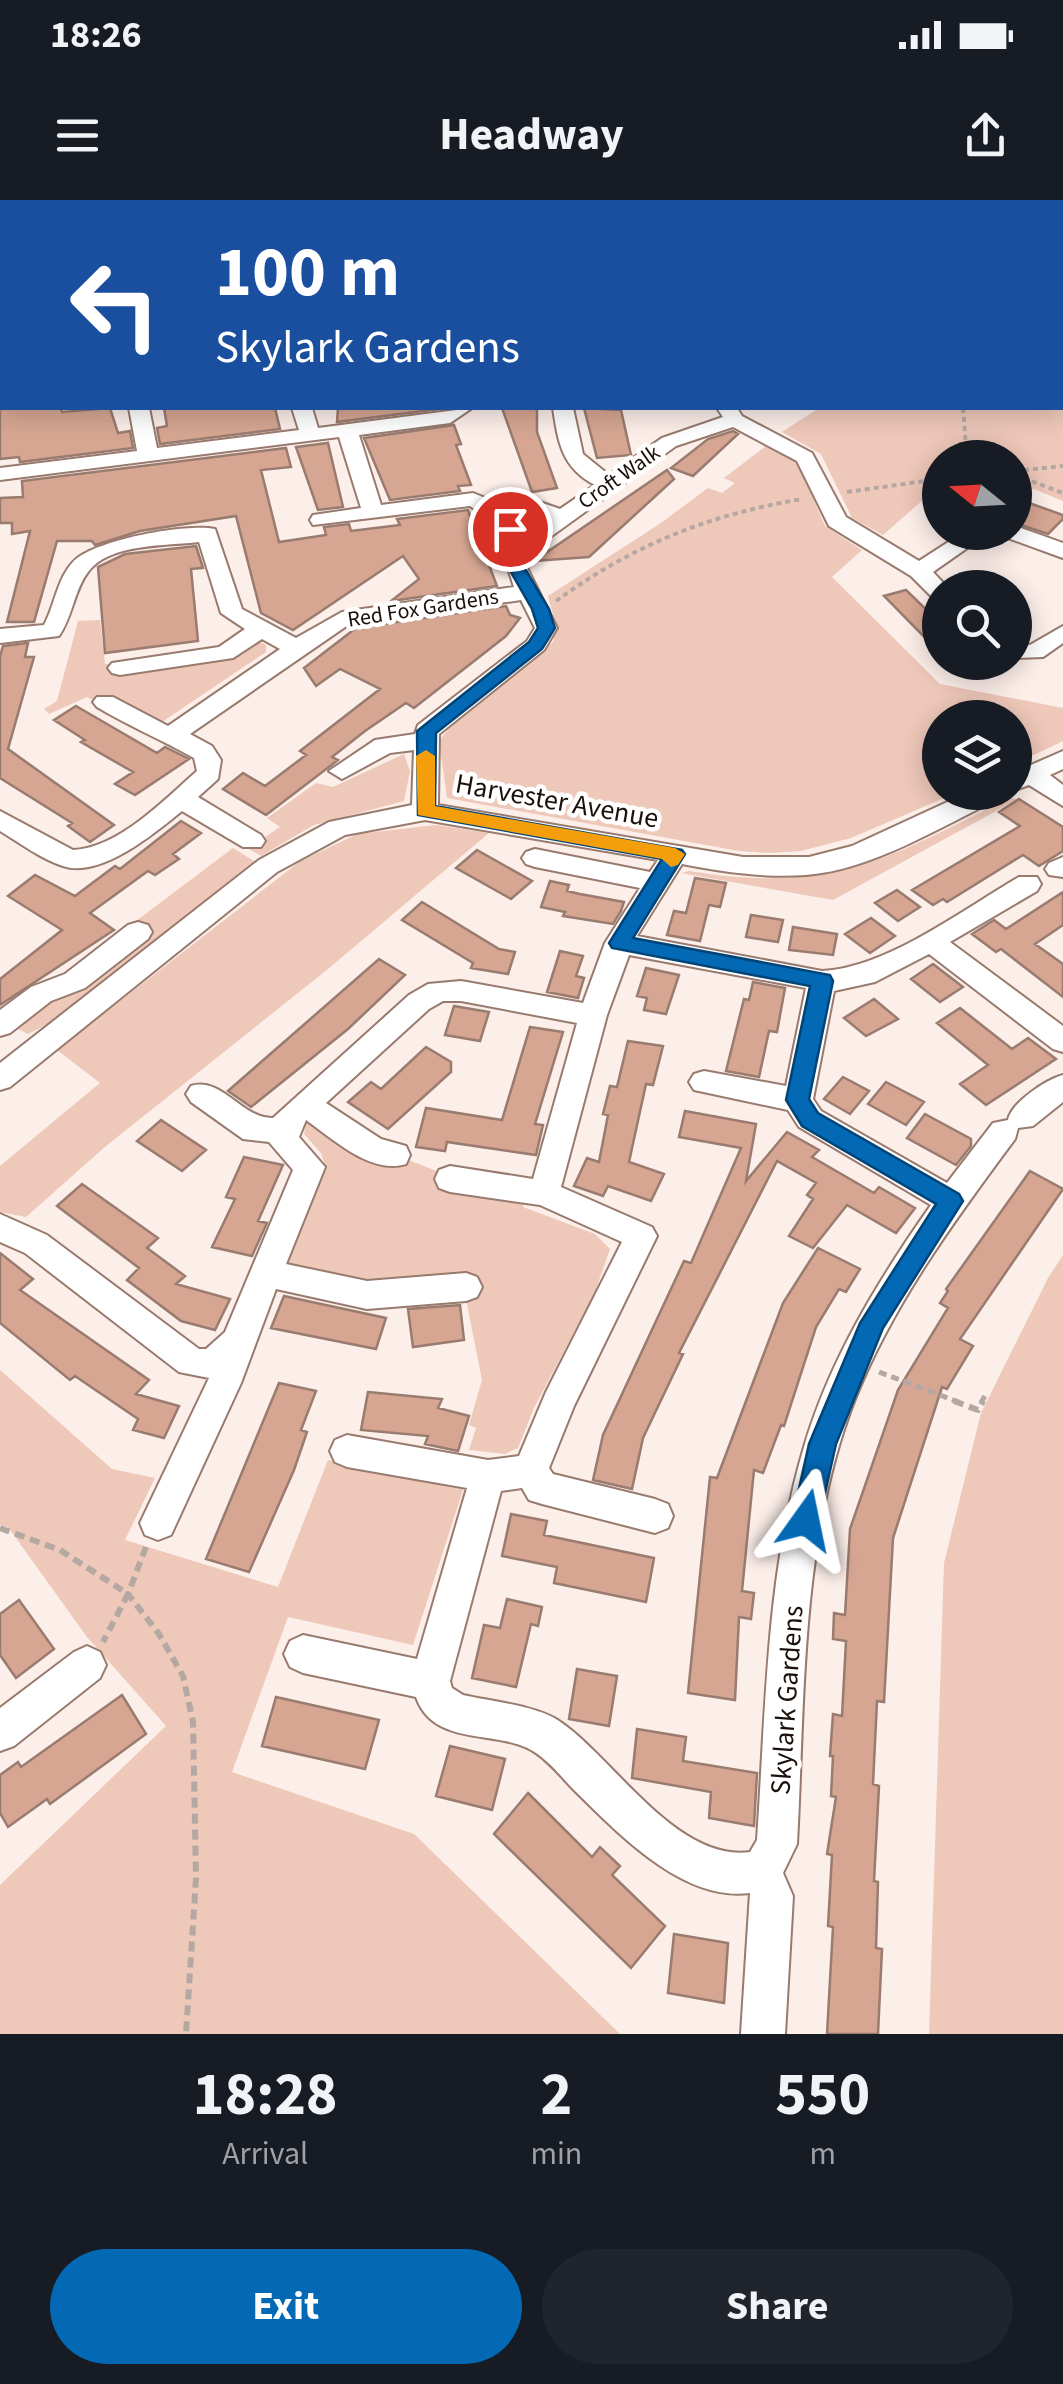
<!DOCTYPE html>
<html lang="en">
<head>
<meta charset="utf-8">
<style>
	:root { --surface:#171b24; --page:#20242c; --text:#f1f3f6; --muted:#9ea1a6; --accent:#0369b5 }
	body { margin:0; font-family:"Source Sans 3",sans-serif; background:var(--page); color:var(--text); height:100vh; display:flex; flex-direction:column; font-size:38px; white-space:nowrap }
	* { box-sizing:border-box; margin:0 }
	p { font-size:32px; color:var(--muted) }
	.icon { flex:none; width:55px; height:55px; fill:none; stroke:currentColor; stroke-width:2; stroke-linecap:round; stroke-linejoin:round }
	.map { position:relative; height:1834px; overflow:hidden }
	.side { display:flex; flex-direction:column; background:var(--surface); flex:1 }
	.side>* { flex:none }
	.top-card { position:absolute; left:0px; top:0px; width:1065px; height:210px; box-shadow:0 5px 25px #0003; background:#1a4fa0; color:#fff; overflow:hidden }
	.needle { width:65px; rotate:288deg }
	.buttons { position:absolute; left:922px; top:240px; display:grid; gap:20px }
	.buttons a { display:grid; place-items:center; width:110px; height:110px; border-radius:50%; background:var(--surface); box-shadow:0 5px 25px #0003; font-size:50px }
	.pin { position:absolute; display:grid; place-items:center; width:85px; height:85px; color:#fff; margin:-42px; border:5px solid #fff; border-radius:50%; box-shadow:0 2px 10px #0007 }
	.me { position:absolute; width:110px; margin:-55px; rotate:12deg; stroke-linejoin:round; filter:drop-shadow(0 0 8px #0008) }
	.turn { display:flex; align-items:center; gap:35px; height:210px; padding:0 50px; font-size:45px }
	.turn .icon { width:130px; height:130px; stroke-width:2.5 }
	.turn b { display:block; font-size:70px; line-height:85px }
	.eta { display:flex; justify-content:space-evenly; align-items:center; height:170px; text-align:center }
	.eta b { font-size:60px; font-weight:700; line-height:70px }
	.cta { display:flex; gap:20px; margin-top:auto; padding:20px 50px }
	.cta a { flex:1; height:115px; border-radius:60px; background:var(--accent); color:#fff; font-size:40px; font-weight:700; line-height:115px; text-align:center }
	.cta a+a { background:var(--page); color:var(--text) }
	.status { display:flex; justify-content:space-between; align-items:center; height:70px; padding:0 50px; background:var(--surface); direction:ltr }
	.status svg { height:28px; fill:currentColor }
	header { display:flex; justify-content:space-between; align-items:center; height:130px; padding:0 50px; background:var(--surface); font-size:45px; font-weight:700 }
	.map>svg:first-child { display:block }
</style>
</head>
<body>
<div class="status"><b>18:26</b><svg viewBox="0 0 49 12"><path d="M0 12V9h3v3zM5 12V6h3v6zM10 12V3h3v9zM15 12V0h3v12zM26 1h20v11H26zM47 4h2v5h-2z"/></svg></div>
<header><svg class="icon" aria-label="menu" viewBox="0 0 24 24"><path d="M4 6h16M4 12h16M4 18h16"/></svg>Headway<svg class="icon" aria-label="share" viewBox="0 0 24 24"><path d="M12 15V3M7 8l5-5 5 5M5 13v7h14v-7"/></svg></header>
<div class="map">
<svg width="1063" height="1834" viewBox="0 0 1063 1834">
	<rect width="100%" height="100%" fill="#fceee9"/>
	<path fill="#eec8b9" d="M1063 43V301L1034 289 1015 290V258H940V291L932 292 883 335 852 318 821 254 782 232 819 208H1062Z
		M766 246 797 261 825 326 862 350 832 377 940 484 1063 508V541L1015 564V518H940V592L956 593 851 638 801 651 769 653 739 651 447 598 439 541 449 528 553 442 556 426 548 396 661 323 708 288 722 293 735 283 724 278Z
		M100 420 105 464 225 456 252 437 266 445V452L159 524 109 495 98 503 87 497 49 514 44 509 57 501 78 421Z
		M404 554 410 571 404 601 314 625 261 656 181 608 250 647 280 627 267 618 316 583 333 587Z
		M1008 598 1018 599 833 700 681 673 689 671C828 694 888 660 1008 598Z
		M436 625 489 633 328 769 106 946 26 1017 0 1012V966L100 883 57 850 299 662 357 634Z
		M233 648 254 661 52 822 28 834 12 826 147 733 132 724Z
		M307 921 434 970 443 974 440 989 524 1001 523 1007 595 1034 610 1049 595 1092 534 1208 518 1248 505 1254 469 1250 476 1228 469 1225 482 1180 465 1094 366 1083 286 1065 326 968 321 953 304 934Z
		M1063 1055V1834H929L944 1363 981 1213 1048 1078Z
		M0 1170 112 1269 155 1278 125 1340 278 1387 328 1260 463 1290 413 1445 288 1417 232 1572 414 1634 620 1834H0V1685L166 1526 87 1437 8 1327 0 1325Z"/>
	<path fill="#d6a692" stroke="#997b6f" stroke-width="2.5" d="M61 208 62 212 110 208 118 233 130 231 133 248 20 262 19 257 0 259V209Z
		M164 208H275L280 229 160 244 157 228 167 226Z
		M338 208H447L337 222Z
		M502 208 537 209V232L557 288 532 292Z
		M584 208 621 210 631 255 597 258Z
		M454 225 461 244 456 245 471 285 458 286 460 291 390 300 364 238Z
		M733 231 738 234 693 276 671 268 708 239Z
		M328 243 343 307 318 310 296 247Z
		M286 248 291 267 261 270 279 342 326 335 324 327 349 324 351 331 400 325 397 319 468 310 497 386 391 401 419 379 403 356 293 430 261 413 236 316 140 331 95 345 92 341H57L34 422H7L30 331 12 334V323H0V298L23 297 22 281Z
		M667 270 674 279 589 357 534 361Z
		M1015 298 1063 315V319L1048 334 1015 323Z
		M196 346 203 368 191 369 198 441 105 453 98 367 125 354Z
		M906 390 940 423V453L884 396Z
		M506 406 510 415 520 418 506 436 414 508 406 503 365 531 332 557 338 560 266 615 223 589 243 573 265 586 306 555 300 551 380 489 340 469 316 486 304 468 356 428Z
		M28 443 25 457H34L8 549 114 625 90 642 68 626 72 623 0 578V456L3 446Z
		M76 506 157 553 165 547 189 559 135 595 115 584 133 572 81 542 85 540 54 520Z
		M1019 599 1063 627V651L1039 666 1023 655 947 702 943 699 933 705 912 690 1020 626 999 612Z
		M181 621 201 633 173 654 179 659 155 675 148 671 90 713 114 730 0 805V779L62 730 8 696 35 675 75 696 115 666 120 669Z
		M477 650 532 681 511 699 456 668Z
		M695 678 726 683 720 707 709 705 700 741 667 735 674 711 686 713Z
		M550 681 569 685 567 691 580 694 624 702 621 711 613 724 563 716 565 712 541 707Z
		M897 690 920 707 898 721 875 703Z
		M1063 692V725L1035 744 1063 764V797L1001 749 996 752 972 734 994 720 1006 729Z
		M422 702 499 749 515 752 508 774 471 768 473 763 402 720Z
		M751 715 783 720 778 742 746 737Z
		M871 718 895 736 870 753 845 734Z
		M793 727 837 734 833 755 789 750Z
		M560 751 583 756 576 776 584 778 578 798 547 792Z
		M379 759 405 775 348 829 251 907 228 891Z
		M933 764 963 787 940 802 911 779Z
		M646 768 679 775 666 814 644 810 647 798 637 796Z
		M753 782 785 788 777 832 769 831 759 877 726 871 744 799 749 800Z
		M874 799 898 819 866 836 844 818Z
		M454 806 489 812 480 841 445 835Z
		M960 808 1012 849 1028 838 1056 859 986 905 960 884 988 865 937 823Z
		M530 827 563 832 535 924 543 925 536 955 447 942 445 951 416 947 426 908 502 920Z
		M628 841 663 846 653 885 646 884 629 962 664 974 651 1001 608 986 603 996 574 986 587 958 599 962 608 915 603 914 610 886 617 887Z
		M426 847 451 862V872L388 929 348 902 371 882 381 889Z
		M843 877 869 891 850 914 824 899Z
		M886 882 924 902 906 925 868 904Z
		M685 911 756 924 746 981 787 932 819 950 812 957 874 993 879 987 915 1008 896 1033 847 1005 813 1048 789 1036 813 999 807 995 816 983 777 961 679 1153 683 1154 643 1238 632 1289 593 1280 603 1235 684 1061 691 1063 741 948 679 937Z
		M925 914 971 939V946L956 965 907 938Z
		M161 920 206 950 182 971 137 941Z
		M244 957 283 965 258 1021 267 1023 252 1056 212 1047 235 999 226 997Z
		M1030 971 1063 989 960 1139 973 1146 947 1189 942 1187 893 1338 884 1502 877 1501 873 1584 879 1586 874 1681 878 1682 876 1748 882 1749 878 1834H827L833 1727 828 1726 832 1655 827 1654 836 1597 831 1596 833 1556H830L833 1514 842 1516 846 1441 833 1439 834 1413 845 1415 850 1329 898 1190 948 1108 940 1103 948 1091 946 1089Z
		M82 984 158 1038 147 1048 185 1076 176 1084 230 1099 215 1130 181 1121 127 1080 139 1068 57 1006Z
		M818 1048 860 1069 846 1092 839 1089 816 1127 784 1226 781 1225 763 1273 754 1270 742 1391 754 1393 751 1419 739 1417 735 1500 688 1493 710 1277 717 1278 783 1103Z
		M0 1053 33 1079 20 1090 149 1180 136 1194 179 1206 164 1238 133 1230 138 1219 75 1176 70 1180 0 1123Z
		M284 1096 386 1118 376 1149 271 1128Z
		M460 1105 464 1140 413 1147 408 1109Z
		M279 1183 316 1191 301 1230 307 1232 294 1270 249 1372 206 1359Z
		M368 1192 442 1199 438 1208 469 1216 458 1251 425 1244 428 1236 361 1230Z
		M511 1314 547 1321 544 1335 654 1358 646 1402 554 1383 557 1367 502 1356Z
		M507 1399 542 1407 538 1426 531 1424 516 1487 472 1478 484 1425 500 1428Z
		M19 1400 54 1449 16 1478 0 1455V1414Z
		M577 1469 617 1476 609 1526 569 1519Z
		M122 1495 146 1534 50 1604 47 1599 8 1627 0 1613V1575L18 1562 21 1567Z
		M276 1497 379 1520 365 1569 262 1546Z
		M637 1529 686 1537 683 1561 757 1573 754 1626 709 1618 711 1592 632 1578Z
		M450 1546 505 1559 492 1610 436 1596Z
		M528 1593 592 1657 600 1647 620 1666 612 1675 665 1726 631 1768 494 1634Z
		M674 1734 728 1743 724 1803 668 1793Z"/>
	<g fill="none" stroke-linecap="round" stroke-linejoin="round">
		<defs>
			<path id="minor" d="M601 0H620L621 2H602Z
				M821 0H838L839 2H822Z
				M944 0H962L963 2H945Z
				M1062 34H1063V45H1062Z
				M0 99H2V109H0Z
				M0 183H2V195H0Z
				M129 208H149L157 248 299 230 292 208H312L318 228 472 208 450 223 359 235 381 305 473 293 495 302 514 320 528 370 557 428 544 450 439 534 438 605 743 657H809L852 646 969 592H1004L1001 598C941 626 873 670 806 675 764 678 723 672 682 664L637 736 822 771C887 768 962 710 1019 677H1037L1041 684 1037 691 950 742 1063 826V852L1053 849 929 754 875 782 834 791 813 899 821 911 947 983 993 923 1008 920C1011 903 1045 880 1063 875V902L1033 926 1018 928 1015 939C954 1021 893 1104 855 1199 800 1339 805 1497 797 1644L783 1673 793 1696 785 1834H741L750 1693C683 1702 619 1634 575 1591 563 1579 551 1563 536 1553 501 1528 434 1549 416 1497L303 1473 290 1467 284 1454 290 1441 303 1435 417 1459 467 1288 347 1267 335 1262 330 1251 335 1240 347 1235 488 1260 519 1256 546 1192 622 1042 540 1005 450 992 439 988 435 979 439 970 450 966 533 979 577 823 461 801H443L429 809 326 903 381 939 406 946 410 955 406 964C371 975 333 939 306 920L299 937 325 967 286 1064 367 1081 466 1073 477 1077 482 1087 477 1097 466 1101 367 1109 276 1089 241 1183 171 1335 158 1340 145 1335 140 1323 209 1178 179 1172 25 1053 0 1042V1014L47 1035 199 1149H206L225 1132 293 970 269 942 243 939 191 902 186 894 191 886C222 876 242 919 273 918L409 795 428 784 461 781 583 803 605 743 640 688 535 667 526 664 522 658 526 652 535 649 650 672 658 660 425 620 345 635 277 672 10 887 0 890V863L259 660 329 622 412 605 414 550 390 553 342 579 329 571 375 540 415 534 418 525 527 441 535 428 521 400 348 425 190 534 212 546 221 560 218 579 198 597 261 635 265 641 261 647H243L182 611C155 633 100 679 63 666 41 659 20 643 0 631V611L73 650C119 648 165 599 197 571L194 558C162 540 129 526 97 507L93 502 97 497H113L168 526 280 449 262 439 233 458 120 475 112 473 108 468 112 463 219 447 245 429 221 413 199 342C167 346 109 343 88 372 74 390 73 416 59 436L0 443V429L44 425C55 405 57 379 73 362 93 340 187 323 215 329L242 409 296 438 342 412 514 387 493 322 470 306 313 325 310 320 313 315 361 308 339 237 0 280V268L137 251ZM629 755 806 788 786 886 704 871 694 874 689 882 694 890 788 910 799 927 931 1005C879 1079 830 1159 804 1247 766 1374 766 1508 757 1640L750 1652C676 1662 613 1557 559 1521 538 1506 489 1501 463 1495L452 1488 450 1481 501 1291 522 1288 529 1300 542 1304 655 1333 668 1328 673 1316 668 1304 655 1299 553 1274 549 1268 574 1206 657 1036 652 1027 561 987 607 815Z
				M553 208H573L583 254 609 275 662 238 723 217 717 208H737L742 216 812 253 846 317 919 361 964 332H990L933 372 948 388H940V399L932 397 911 376 829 326 797 261 733 227 676 246 549 338H533L530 333 547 319 523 306 527 302 534 300 560 309 595 285C562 268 558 242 553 208Z
				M1015 326 1063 343V358L1005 337 1003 332H1015Z
				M1063 426V443L1043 457 1015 458V444L1030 445Z
				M1063 551V569L1050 575 1063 585V606L1029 585 1015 590V572Z
				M1063 657V677L1049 675 1045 669 1049 663Z
				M138 722 148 725 152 732 148 739 85 788 51 801 10 833 0 836V810L31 787 65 774 128 725Z
				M87 1446 100 1452 106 1465 100 1478 14 1546 0 1551V1508L74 1452Z"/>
		</defs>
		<use href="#minor" stroke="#987a6e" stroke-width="4"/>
		<path stroke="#b5a8a3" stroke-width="4" stroke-dasharray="5 4" stroke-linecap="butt" d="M963 208 967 258
			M1015 271 1063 266
			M1015 275 1063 293
			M847 292 940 279
			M556 401C633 345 708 315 802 299"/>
		<path stroke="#b5a8a3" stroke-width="5" stroke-dasharray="8 5" stroke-linecap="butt" d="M879 1172 961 1203
			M981 1203 987 1192"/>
		<path stroke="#b5a8a3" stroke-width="6" stroke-dasharray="10 6" stroke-linecap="butt" d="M954 1201 978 1210 983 1201
			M0 1328 60 1350 128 1394 103 1442
			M146 1347 128 1394 159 1434 183 1476 193 1522 196 1678 186 1834"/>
		<use href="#minor" fill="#fff" fill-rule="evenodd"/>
	</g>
	<path fill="#0369b5" stroke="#024476" stroke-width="2.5" d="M510 324 518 329 524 367 549 409 555 428 542 449 436 533 435 606 682 650 685 654 633 738 830 775 833 781 809 899 818 913 959 994 963 1001 883 1128 836 1244 819 1320 815 1330 806 1333 796 1330 792 1320 809 1244 860 1123 936 1004 802 926 786 900 810 786 612 748 609 743 662 659 418 615 417 531 529 442 538 428 532 409 508 367 502 329Z"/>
	<path fill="#f59e0b" d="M426 550 435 556V606L675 648 685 654 678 665 671 667 662 659 418 615 416 556Z"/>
	<g text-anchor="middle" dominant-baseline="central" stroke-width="9" stroke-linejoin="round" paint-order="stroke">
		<g font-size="22" fill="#1b100b" stroke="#fff">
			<text transform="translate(619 277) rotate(-35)">Croft Walk</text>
			<text transform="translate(423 408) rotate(-9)">Red Fox Gardens</text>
		</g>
		<g font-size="28" fill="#1b100b" stroke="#fff">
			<text transform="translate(557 601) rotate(10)">Harvester Avenue</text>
			<text transform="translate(787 1500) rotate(-86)">Skylark Gardens</text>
		</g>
	</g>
</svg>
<div class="buttons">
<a><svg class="needle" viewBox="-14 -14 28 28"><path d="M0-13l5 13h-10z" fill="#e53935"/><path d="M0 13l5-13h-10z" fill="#9ea1a6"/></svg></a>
<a><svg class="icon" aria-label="search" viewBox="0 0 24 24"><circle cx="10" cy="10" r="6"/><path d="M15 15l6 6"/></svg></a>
<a><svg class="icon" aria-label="layers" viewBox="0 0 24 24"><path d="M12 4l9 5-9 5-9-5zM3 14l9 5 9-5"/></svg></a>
</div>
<div class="pin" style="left:510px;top:329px;background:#d93025"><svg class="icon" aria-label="arrive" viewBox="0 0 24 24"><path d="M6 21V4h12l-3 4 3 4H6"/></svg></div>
<svg class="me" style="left:806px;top:1320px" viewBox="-20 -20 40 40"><path d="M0-17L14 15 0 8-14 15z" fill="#0369b5" stroke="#fff" stroke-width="4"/></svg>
<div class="top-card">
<div class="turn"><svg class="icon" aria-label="left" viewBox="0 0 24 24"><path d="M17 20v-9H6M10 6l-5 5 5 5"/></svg><div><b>100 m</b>Skylark Gardens</div></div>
</div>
</div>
<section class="side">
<div class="eta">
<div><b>18:28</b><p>Arrival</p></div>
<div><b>2</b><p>min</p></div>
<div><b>550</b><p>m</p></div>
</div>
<div class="cta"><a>Exit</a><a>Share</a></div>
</section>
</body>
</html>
